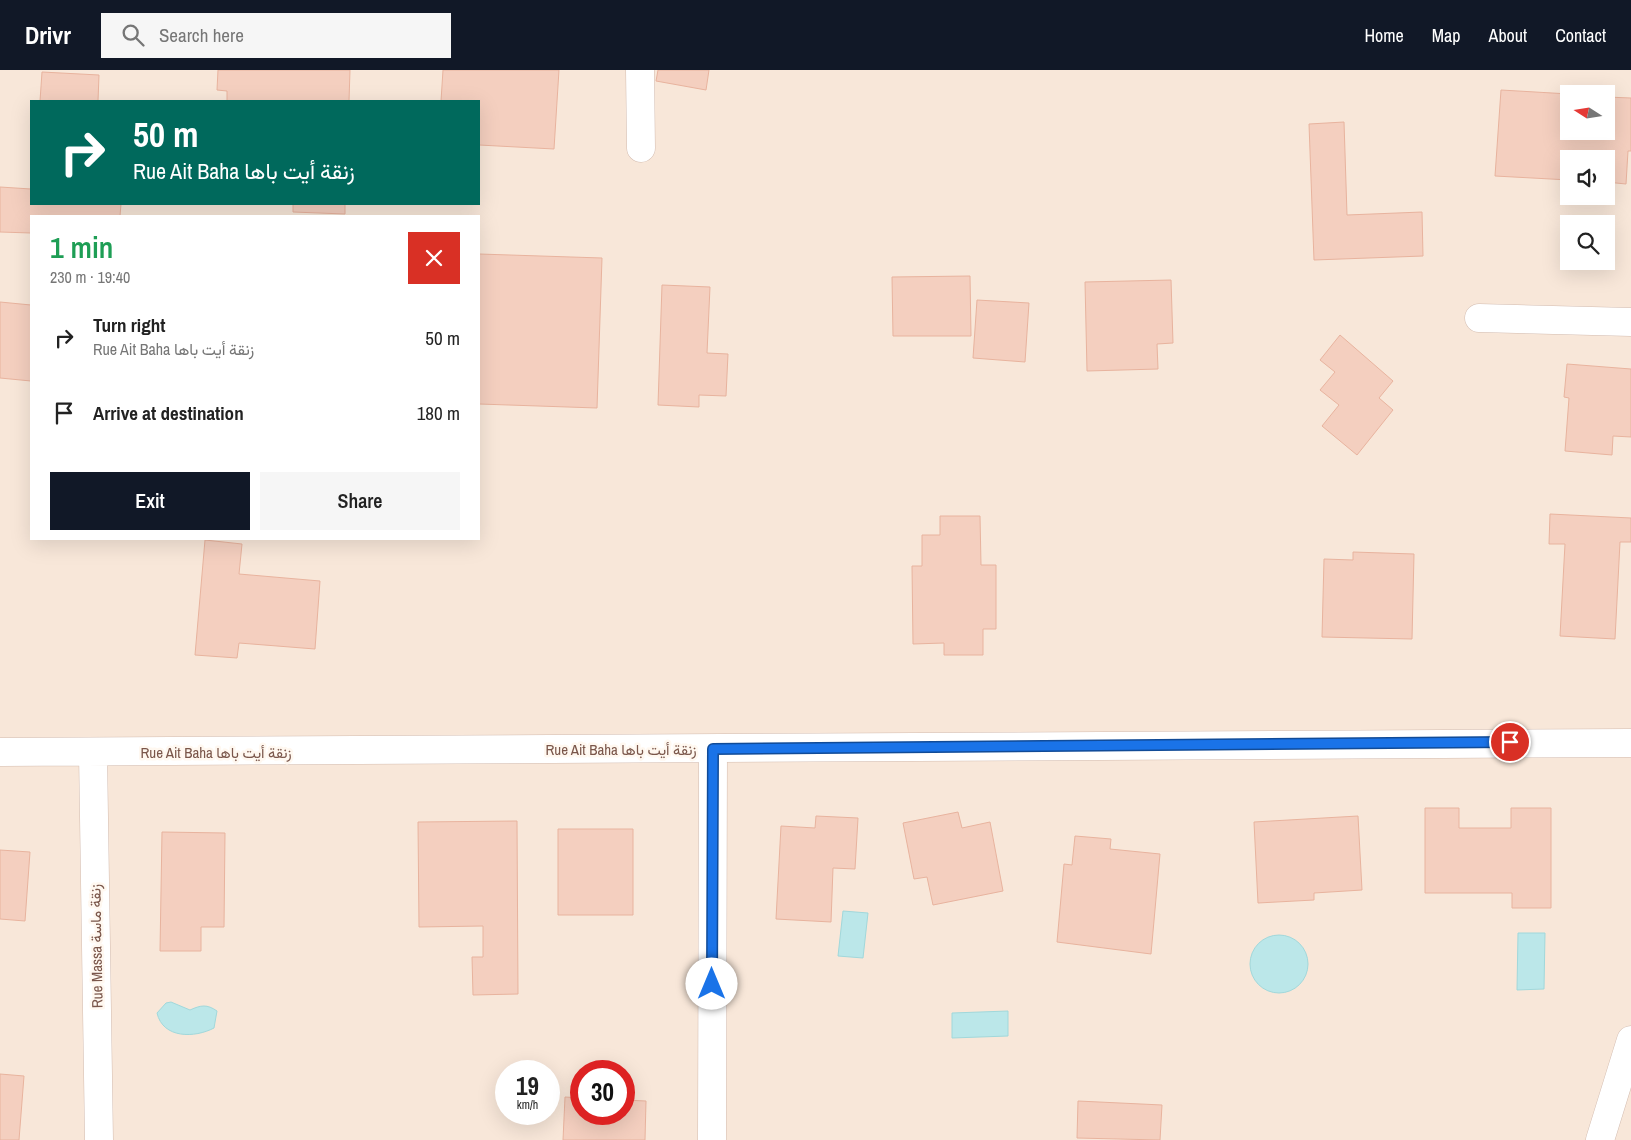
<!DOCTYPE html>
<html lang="en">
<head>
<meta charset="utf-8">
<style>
	:root { --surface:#fff; --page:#f6f6f6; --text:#222; --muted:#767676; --accent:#111827 }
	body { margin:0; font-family:"Archivo Narrow",Vazirmatn,sans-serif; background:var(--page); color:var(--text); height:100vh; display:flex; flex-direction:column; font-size:19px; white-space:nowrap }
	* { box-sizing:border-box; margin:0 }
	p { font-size:16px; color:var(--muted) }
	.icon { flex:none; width:28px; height:28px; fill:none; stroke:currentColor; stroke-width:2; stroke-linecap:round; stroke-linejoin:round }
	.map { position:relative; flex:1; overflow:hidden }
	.sheet { position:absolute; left:30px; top:145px; width:450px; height:325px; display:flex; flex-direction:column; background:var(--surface); border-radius:0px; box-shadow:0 5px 20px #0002 }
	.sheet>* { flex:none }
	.top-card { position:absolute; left:30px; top:30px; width:450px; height:105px; border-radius:0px; box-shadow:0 5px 20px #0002; background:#00695c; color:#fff; overflow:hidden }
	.needle { width:32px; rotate:282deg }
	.fabs { position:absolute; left:1560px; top:15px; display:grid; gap:10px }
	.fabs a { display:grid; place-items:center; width:55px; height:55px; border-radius:0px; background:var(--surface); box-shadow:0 5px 20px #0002; font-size:25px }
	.speed { position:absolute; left:495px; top:990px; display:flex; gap:10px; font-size:25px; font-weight:700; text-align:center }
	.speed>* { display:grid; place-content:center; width:65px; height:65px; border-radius:50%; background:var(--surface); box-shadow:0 5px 20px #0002; line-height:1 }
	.speed small { font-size:12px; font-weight:400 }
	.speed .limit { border:8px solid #d22; background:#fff; color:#111 }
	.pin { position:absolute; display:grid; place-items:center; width:42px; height:42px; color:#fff; margin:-21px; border:2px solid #fff; border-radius:50%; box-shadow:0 1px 5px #0007 }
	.me { position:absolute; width:55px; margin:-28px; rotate:0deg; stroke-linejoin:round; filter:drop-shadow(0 0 4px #0008) }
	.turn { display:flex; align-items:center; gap:18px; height:105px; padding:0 20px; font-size:22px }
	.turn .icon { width:65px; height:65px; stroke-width:2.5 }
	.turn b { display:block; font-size:35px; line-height:42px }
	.round { display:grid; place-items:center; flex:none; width:52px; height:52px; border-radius:0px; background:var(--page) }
	.overview { display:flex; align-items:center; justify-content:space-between; height:85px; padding:0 20px }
	h1 { font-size:30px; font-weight:600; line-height:38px; color:#1e9e55 }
	.action { display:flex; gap:10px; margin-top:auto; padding:10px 20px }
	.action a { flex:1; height:58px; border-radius:0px; background:var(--accent); color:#fff; font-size:20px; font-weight:600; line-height:58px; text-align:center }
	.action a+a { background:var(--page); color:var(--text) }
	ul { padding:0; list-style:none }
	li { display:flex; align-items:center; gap:15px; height:75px; padding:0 20px }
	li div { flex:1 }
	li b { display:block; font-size:19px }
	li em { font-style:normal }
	header { display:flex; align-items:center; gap:30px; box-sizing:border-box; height:70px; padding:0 25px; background:var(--accent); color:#fff }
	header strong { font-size:24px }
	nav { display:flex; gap:28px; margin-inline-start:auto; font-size:18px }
	.search { width:350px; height:45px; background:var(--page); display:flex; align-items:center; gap:12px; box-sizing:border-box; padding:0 18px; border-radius:0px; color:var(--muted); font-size:19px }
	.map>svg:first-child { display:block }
</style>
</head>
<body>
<header>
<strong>Drivr</strong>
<div class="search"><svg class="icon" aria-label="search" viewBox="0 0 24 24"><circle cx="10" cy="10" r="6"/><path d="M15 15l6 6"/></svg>Search here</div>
<nav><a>Home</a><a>Map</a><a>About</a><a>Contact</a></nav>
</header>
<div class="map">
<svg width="1631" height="1070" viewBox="0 0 1631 1070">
	<rect width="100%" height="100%" fill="#fdf3e9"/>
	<path fill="#f8e7d9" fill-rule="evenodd" d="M0 0H1631V1070H0ZM1569 24H1606V61H1569ZM31 31H479V134H31ZM1569 89H1606V126H1569ZM31 146H479V469H31ZM1569 154H1606V191H1569ZM506 1001H549V1044H506ZM581 1001H624V1044H581Z"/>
	<path fill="#bbe7e9" stroke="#a1d8db" d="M843 841 868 843 863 888 838 886Z
		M1518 863H1545L1544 919 1517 920Z
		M1250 894a29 29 0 1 1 58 0a29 29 0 1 1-58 0Z
		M171 932 190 940C201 935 207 934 217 941L214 958C195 968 163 969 157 943L166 933Z
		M1008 941V966L952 968V943Z"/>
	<path fill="#f4cfbf" stroke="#e8b39e" d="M218 0H350L349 31H227V21L217 20Z
		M443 0H559L554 79 479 75V31H441Z
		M658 0H709L706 20 656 11Z
		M42 2 99 5 98 31H40Z
		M1501 20 1569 24V61H1606V27L1631 28V81H1628L1626 114 1606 112V89H1569V110L1495 106Z
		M1344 52 1347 145 1422 142 1423 186 1314 190 1309 54Z
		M0 117 31 119V134H121L120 146H31V163L0 162Z
		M293 134H345V144L293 142Z
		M479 184 602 188 597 338 479 334Z
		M970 206 971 266H893L892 207Z
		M1171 210 1173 273 1157 274 1158 299 1087 301 1085 212Z
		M662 215 710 217 707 283 728 284 726 326 699 325V337L658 335Z
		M977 230 1029 233 1025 292 973 288Z
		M0 232 31 235V311L0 308Z
		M1340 265 1393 311 1379 328 1393 340 1357 385 1322 356 1339 335 1320 320 1335 302 1320 290Z
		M1567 294 1631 299V367L1613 366 1612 385 1565 381 1569 328 1564 327Z
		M1550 444 1631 448V472H1620L1615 569 1560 566 1565 474H1549Z
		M940 446H980L981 495H996V559H983V585H944V573L913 574 912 496H922V465H940Z
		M205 470 242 474 239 504 320 511 315 579 239 573 237 588 195 585Z
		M1353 482 1414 484 1412 569 1322 567 1324 489 1353 490Z
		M1425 738H1459V758H1511V738H1551V838H1512V823H1425Z
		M958 742 962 758 990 752 1003 821 933 835 927 807 914 809 903 753Z
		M816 746 858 748 855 799 833 798 831 852 776 849 781 756 815 758Z
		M1358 746 1362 820 1314 823V830L1258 833 1254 752Z
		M517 751 518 924 473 925 472 887H483V856L419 857 418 752Z
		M558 759H633V845H558Z
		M162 762 225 763 224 857H201V881H160Z
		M1075 766 1111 769 1110 779 1160 784 1151 884 1057 872 1064 794 1072 795Z
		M0 780 30 782 25 851 0 849Z
		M0 1004 24 1006 19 1070H0Z
		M565 1027 581 1028V1044H624V1030L646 1031 645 1070H563Z
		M1078 1031 1162 1035 1160 1070 1077 1068Z"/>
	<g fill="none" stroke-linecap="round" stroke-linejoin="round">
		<defs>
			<path id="street" d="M640 0 641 78
				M1479 248 1631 252
				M0 682 1631 673
				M93 683 99 1070
				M712 1070 713 679
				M1600 1070 1631 970"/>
		</defs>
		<use href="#street" stroke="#d3bcb0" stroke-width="29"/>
		<use href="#street" stroke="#fff" stroke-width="28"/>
	</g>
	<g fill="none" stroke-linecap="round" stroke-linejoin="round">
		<defs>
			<path id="route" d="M712 914 713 679 1510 672"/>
		</defs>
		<use href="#route" stroke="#114b97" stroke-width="12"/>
		<use href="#route" stroke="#1a73e8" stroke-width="9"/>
	</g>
	<g text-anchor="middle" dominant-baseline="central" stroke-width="5" stroke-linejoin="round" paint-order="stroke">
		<g font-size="15" fill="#7a564a" stroke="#fff8f0">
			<text x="621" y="679">Rue Ait Baha زنقة أيت باها</text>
			<text x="216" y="682">Rue Ait Baha زنقة أيت باها</text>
			<text transform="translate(96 876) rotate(-91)">Rue Massa زنقة ماسة</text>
		</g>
	</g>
</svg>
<div class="fabs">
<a><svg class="needle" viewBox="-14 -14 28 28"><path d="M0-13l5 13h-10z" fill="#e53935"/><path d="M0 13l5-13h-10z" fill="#767676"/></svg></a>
<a><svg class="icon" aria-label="sound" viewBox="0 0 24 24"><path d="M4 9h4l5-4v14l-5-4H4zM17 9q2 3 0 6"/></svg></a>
<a><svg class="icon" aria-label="search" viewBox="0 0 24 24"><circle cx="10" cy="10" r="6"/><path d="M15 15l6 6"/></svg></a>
</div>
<div class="speed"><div>19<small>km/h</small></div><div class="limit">30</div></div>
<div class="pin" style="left:1510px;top:672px;background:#d93025"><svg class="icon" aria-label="arrive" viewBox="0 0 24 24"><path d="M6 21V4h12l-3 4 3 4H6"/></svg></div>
<svg class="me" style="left:712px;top:914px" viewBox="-20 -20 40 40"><circle r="19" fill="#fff"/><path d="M0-13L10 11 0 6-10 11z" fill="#1a73e8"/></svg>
<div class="top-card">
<div class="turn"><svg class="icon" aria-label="right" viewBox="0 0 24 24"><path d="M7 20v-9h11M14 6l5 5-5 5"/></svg><div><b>50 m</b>Rue Ait Baha زنقة أيت باها</div></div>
</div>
<section class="sheet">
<div class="overview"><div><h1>1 min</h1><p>230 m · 19:40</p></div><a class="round" style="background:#d93025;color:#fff"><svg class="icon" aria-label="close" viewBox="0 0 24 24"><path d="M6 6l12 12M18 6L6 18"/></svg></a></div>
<ul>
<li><svg class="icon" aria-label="right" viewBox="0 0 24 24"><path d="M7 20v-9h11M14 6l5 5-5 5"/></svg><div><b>Turn right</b><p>Rue Ait Baha زنقة أيت باها</p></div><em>50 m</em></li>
<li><svg class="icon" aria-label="arrive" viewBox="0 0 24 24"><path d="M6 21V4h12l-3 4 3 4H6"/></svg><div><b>Arrive at destination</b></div><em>180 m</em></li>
</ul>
<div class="action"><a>Exit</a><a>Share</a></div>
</section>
</div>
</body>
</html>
